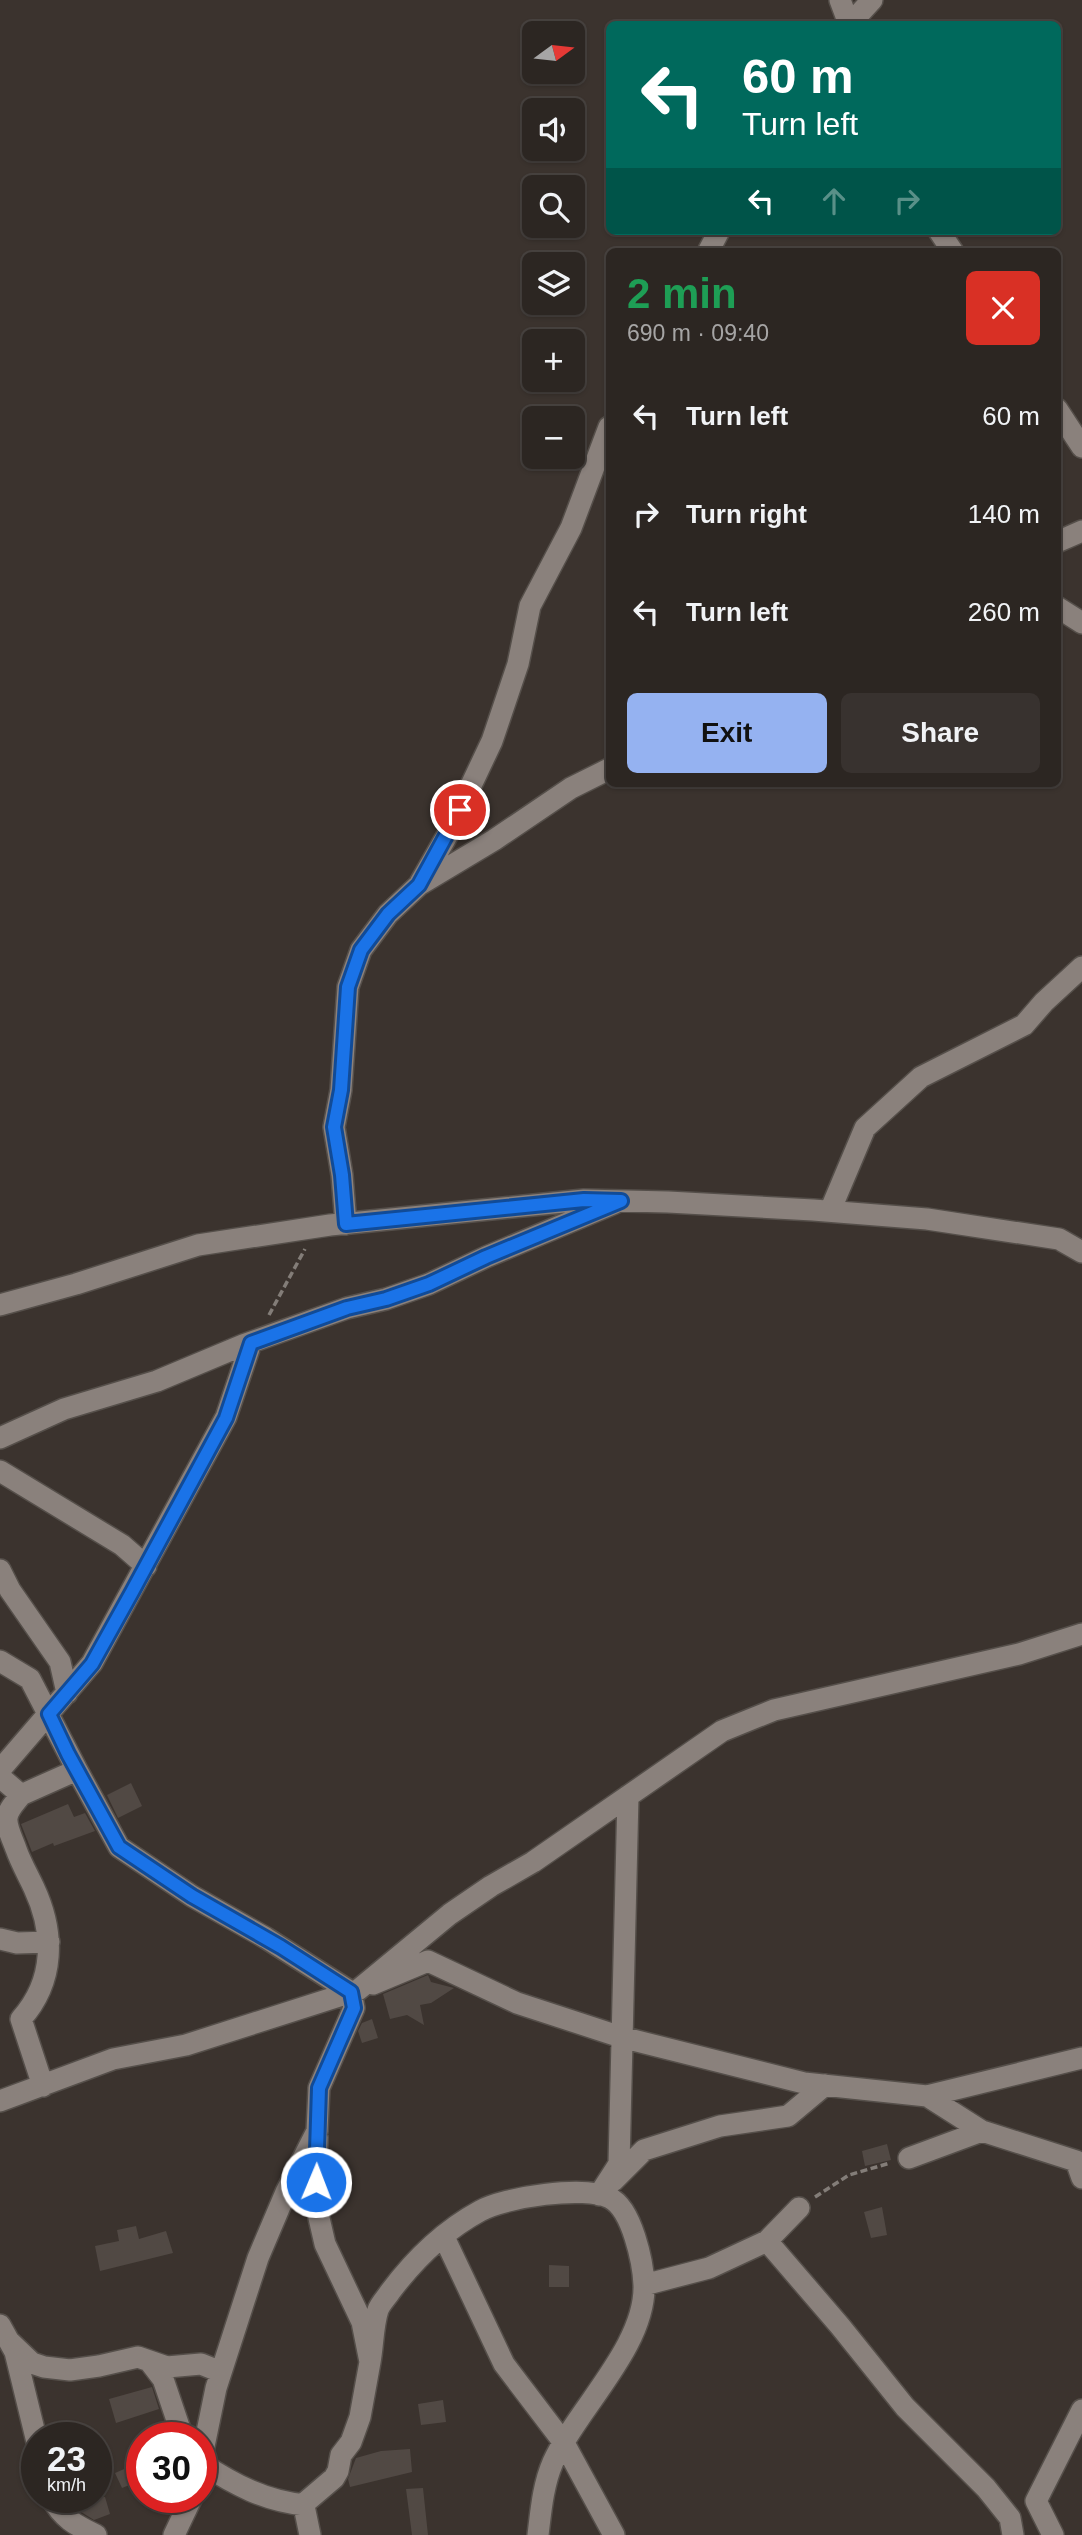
<!DOCTYPE html>
<html lang="en">
<head>
<meta charset="utf-8">
<style>
	:root { --surface:#2c2622; --page:#38322f; --text:#f1f3f6; --muted:#a6a5a5; --line:#484340; --accent:#95b2f1 }
	body { margin:0; font-family:Arial,sans-serif; background:var(--page); color:var(--text); height:100vh; display:flex; flex-direction:column; font-size:26px; white-space:nowrap }
	* { box-sizing:border-box; margin:0 }
	p { font-size:23px; color:var(--muted) }
	.icon { flex:none; width:38px; height:38px; fill:none; stroke:currentColor; stroke-width:2; stroke-linecap:round; stroke-linejoin:round }
	.map { position:relative; flex:1; overflow:hidden }
	.panel { position:absolute; left:606px; top:248px; width:455px; height:539px; display:flex; flex-direction:column; background:var(--surface); border-radius:10px; box-shadow:0 2px 5px #0004,0 0 0 2px var(--line) }
	.panel>* { flex:none }
	.top-card { position:absolute; left:606px; top:21px; width:455px; height:214px; border-radius:10px; box-shadow:0 2px 5px #0004,0 0 0 2px var(--line); background:#00695c; color:#fff; overflow:hidden }
	.needle { width:46px; rotate:75deg }
	.controls { position:absolute; left:522px; top:21px; display:grid; gap:14px }
	.controls a { display:grid; place-items:center; width:63px; height:63px; border-radius:10px; background:var(--surface); box-shadow:0 2px 5px #0004,0 0 0 2px var(--line); font-size:35px }
	.speed { position:absolute; left:21px; top:2422px; display:flex; gap:14px; font-size:35px; font-weight:700; text-align:center }
	.speed>* { display:grid; place-content:center; width:91px; height:91px; border-radius:50%; background:var(--surface); box-shadow:0 2px 5px #0004,0 0 0 2px var(--line); line-height:1 }
	.speed small { font-size:18px; font-weight:400 }
	.speed .limit { border:10px solid #d22; background:#fff; color:#111 }
	.pin { position:absolute; display:grid; place-items:center; width:60px; height:60px; color:#fff; margin:-30px; border:4px solid #fff; border-radius:50%; box-shadow:0 2px 7px #0007 }
	.me { position:absolute; width:77px; margin:-38px; rotate:1deg; stroke-linejoin:round; filter:drop-shadow(0 0 5px #0008) }
	.turn { display:flex; align-items:center; gap:24px; height:147px; padding:0 21px; font-size:32px }
	.turn .icon { width:91px; height:91px; stroke-width:2.5 }
	.turn b { display:block; font-size:49px; line-height:60px }
	.lanes { display:flex; align-items:center; height:66px; padding:0 21px; background:#0003; justify-content:center; gap:35px; direction:ltr }
	.lanes .off { opacity:.35 }
	.round { display:grid; place-items:center; flex:none; width:74px; height:74px; border-radius:10px; background:var(--page) }
	.overview { display:flex; align-items:center; justify-content:space-between; height:119px; padding:0 21px }
	h1 { font-size:42px; font-weight:600; line-height:52px; color:#1e9e55 }
	.button { display:flex; gap:14px; margin-top:auto; padding:14px 21px }
	.button a { flex:1; height:80px; border-radius:10px; background:var(--accent); color:#111; font-size:28px; font-weight:600; line-height:80px; text-align:center }
	.button a+a { background:var(--page); color:var(--text) }
	ul { padding:0; list-style:none }
	li { display:flex; align-items:center; gap:21px; height:98px; padding:0 21px }
	li div { flex:1 }
	li b { display:block; font-size:26px }
	li em { font-style:normal }
	.map>svg:first-child { display:block }
</style>
</head>
<body>
<div class="map">
<svg width="1082" height="2535" viewBox="0 0 1082 2535">
	<rect width="100%" height="100%" fill="#3b332e"/>
	<path fill="#514944" d="M131 1783 142 1806 118 1818 107 1795Z
		M68 1804 74 1817 85 1813 95 1831 54 1846 53 1843 32 1852 21 1824Z
		M428 1975 431 1982 454 1988 431 2003 420 2005 424 2025 407 2015 390 2019 383 1994Z
		M372 2019 378 2038 362 2043 358 2031 362 2023Z
		M887 2144 891 2160 865 2166 862 2151Z
		M882 2207 887 2235 871 2238 864 2212Z
		M136 2226 139 2239 166 2231 173 2253 100 2271 95 2246 119 2241 117 2230Z
		M549 2265 569 2266V2287H549Z
		M152 2387 159 2409 116 2423 109 2399Z
		M443 2400 446 2422 421 2425 418 2404Z
		M410 2449 412 2472 350 2487 348 2479 356 2458 381 2451Z
		M131 2466 137 2482 122 2488 115 2473Z
		M423 2488 428 2535H412L406 2489Z
		M74 2497H105L110 2514 94 2520 78 2510Z"/>
	<g fill="none" stroke-linecap="round" stroke-linejoin="round">
		<defs>
			<path id="minor" d="M840 0 849 24
				M850 24 872 0
				M939 231 953 252
				M708 252 719 231
				M1057 409 1082 447
				M1057 542 1082 531
				M1057 607 1082 623
				M420 883 448 834 492 741 518 664 530 606 571 528 609 427
				M830 1211 865 1128 921 1077 1024 1025 1044 1002 1082 967
				M346 1224 342 1175 334 1127 341 1090 348 987 361 950 388 914 419 885 494 840 571 788 609 769
				M0 1305 76 1284 198 1245 330 1225 584 1200 668 1202 813 1210 927 1219 1059 1239 1082 1252
				M0 1438 64 1409 157 1381 243 1345 347 1308 386 1299 429 1284 486 1257 615 1203
				M0 1471 122 1545 146 1566
				M0 1570 10 1590 60 1662 67 1693
				M0 1661 30 1679 77 1770
				M0 1770 92 1663 226 1417 251 1343
				M0 1777 21 1795 77 1770 119 1847 192 1896 266 1938 351 1992 354 2008 319 2088 317 2131 286 2192 258 2258 216 2388 201 2461
				M21 1795C16 1802 8 1809 7 1818 6 1827 13 1840 16 1849 21 1863 28 1875 34 1888 55 1933 55 1981 21 2019L43 2086
				M0 1939 17 1943 49 1942
				M373 1984 428 1961 517 2003 621 2037 804 2083 927 2096 1082 2058
				M0 2101 113 2059 186 2045 358 1990 450 1914 491 1886 533 1862 722 1731 774 1710 1019 1654 1082 1634
				M982 2131 1076 2161 1082 2178
				M909 2158 982 2131 927 2096
				M613 2181 644 2150 720 2126 788 2116 825 2085
				M599 2195 619 2164 628 1796
				M444 2237 504 2364 564 2443 614 2535
				M767 2241 799 2208
				M644 2285 709 2268 767 2241 840 2326 905 2407 986 2488 1010 2518 1013 2535
				M0 2325 15 2352 37 2442
				M9 2341 32 2363 44 2367 70 2370 99 2366 138 2357 167 2367 201 2364 221 2372
				M150 2362 163 2379 183 2438
				M370 2362C373 2346 373 2325 378 2310 380 2304 387 2297 390 2292 414 2260 445 2230 480 2211 505 2197 585 2185 610 2198 632 2209 643 2262 644 2285 646 2346 577 2409 553 2462 543 2485 541 2510 538 2535
				M201 2463C235 2485 265 2501 305 2505
				M51 2497C62 2518 75 2525 96 2535
				M174 2535 192 2497
				M310 2535 304 2506 307 2501 334 2478 338 2471 341 2455 351 2442 360 2417 370 2362 362 2322 325 2244 319 2218 316 2182 317 2137
				M1053 2535 1036 2501 1082 2410"/>
		</defs>
		<use href="#minor" stroke="#554f4a" stroke-width="24"/>
		<path stroke="#837d78" stroke-width="3.5" stroke-dasharray="7 3.5" stroke-linecap="butt" d="M269 1315 305 1249
			M815 2197 849 2175 890 2163"/>
		<use href="#minor" stroke="#8a817c" stroke-width="21"/>
	</g>
	<g fill="none" stroke-linecap="round" stroke-linejoin="round">
		<defs>
			<path id="route" d="M316 2182 319 2088 354 2008 351 1992 281 1947 192 1896 119 1847 68 1754 49 1714 92 1664 132 1592 226 1418 251 1343 347 1308 386 1299 429 1284 486 1257 621 1201 584 1200 346 1224 342 1175 334 1127 341 1090 348 987 361 950 388 914 419 885 460 810"/>
		</defs>
		<use href="#route" stroke="#114b97" stroke-width="18"/>
		<use href="#route" stroke="#1a73e8" stroke-width="12"/>
	</g>
</svg>
<div class="controls">
<a><svg class="needle" viewBox="-14 -14 28 28"><path d="M0-13l5 13h-10z" fill="#e53935"/><path d="M0 13l5-13h-10z" fill="#a6a5a5"/></svg></a>
<a><svg class="icon" aria-label="sound" viewBox="0 0 24 24"><path d="M4 9h4l5-4v14l-5-4H4zM17 9q2 3 0 6"/></svg></a>
<a><svg class="icon" aria-label="search" viewBox="0 0 24 24"><circle cx="10" cy="10" r="6"/><path d="M15 15l6 6"/></svg></a>
<a><svg class="icon" aria-label="layers" viewBox="0 0 24 24"><path d="M12 4l9 5-9 5-9-5zM3 14l9 5 9-5"/></svg></a>
<a>+</a>
<a>−</a>
</div>
<div class="speed"><div>23<small>km/h</small></div><div class="limit">30</div></div>
<div class="pin" style="left:460px;top:810px;background:#d93025"><svg class="icon" aria-label="arrive" viewBox="0 0 24 24"><path d="M6 21V4h12l-3 4 3 4H6"/></svg></div>
<svg class="me" style="left:316px;top:2182px" viewBox="-20 -20 40 40"><circle r="17" fill="#1a73e8" stroke="#fff" stroke-width="3"/><path d="M0-11L8 9 0 5-8 9z" fill="#fff"/></svg>
<div class="top-card">
<div class="turn"><svg class="icon" aria-label="left" viewBox="0 0 24 24"><path d="M17 20v-9H6M10 6l-5 5 5 5"/></svg><div><b>60 m</b>Turn left</div></div>
<div class="lanes"><svg class="icon" aria-label="left" viewBox="0 0 24 24"><path d="M17 20v-9H6M10 6l-5 5 5 5"/></svg><svg class="icon off" aria-label="ahead" viewBox="0 0 24 24"><path d="M12 20V5M6 11l6-6 6 6"/></svg><svg class="icon off" aria-label="right" viewBox="0 0 24 24"><path d="M7 20v-9h11M14 6l5 5-5 5"/></svg></div>
</div>
<section class="panel">
<div class="overview"><div><h1>2 min</h1><p>690 m · 09:40</p></div><a class="round" style="background:#d93025;color:#fff"><svg class="icon" aria-label="close" viewBox="0 0 24 24"><path d="M6 6l12 12M18 6L6 18"/></svg></a></div>
<ul>
<li><svg class="icon" aria-label="left" viewBox="0 0 24 24"><path d="M17 20v-9H6M10 6l-5 5 5 5"/></svg><div><b>Turn left</b></div><em>60 m</em></li>
<li><svg class="icon" aria-label="right" viewBox="0 0 24 24"><path d="M7 20v-9h11M14 6l5 5-5 5"/></svg><div><b>Turn right</b></div><em>140 m</em></li>
<li><svg class="icon" aria-label="left" viewBox="0 0 24 24"><path d="M17 20v-9H6M10 6l-5 5 5 5"/></svg><div><b>Turn left</b></div><em>260 m</em></li>
</ul>
<div class="button"><a>Exit</a><a>Share</a></div>
</section>
</div>
</body>
</html>
